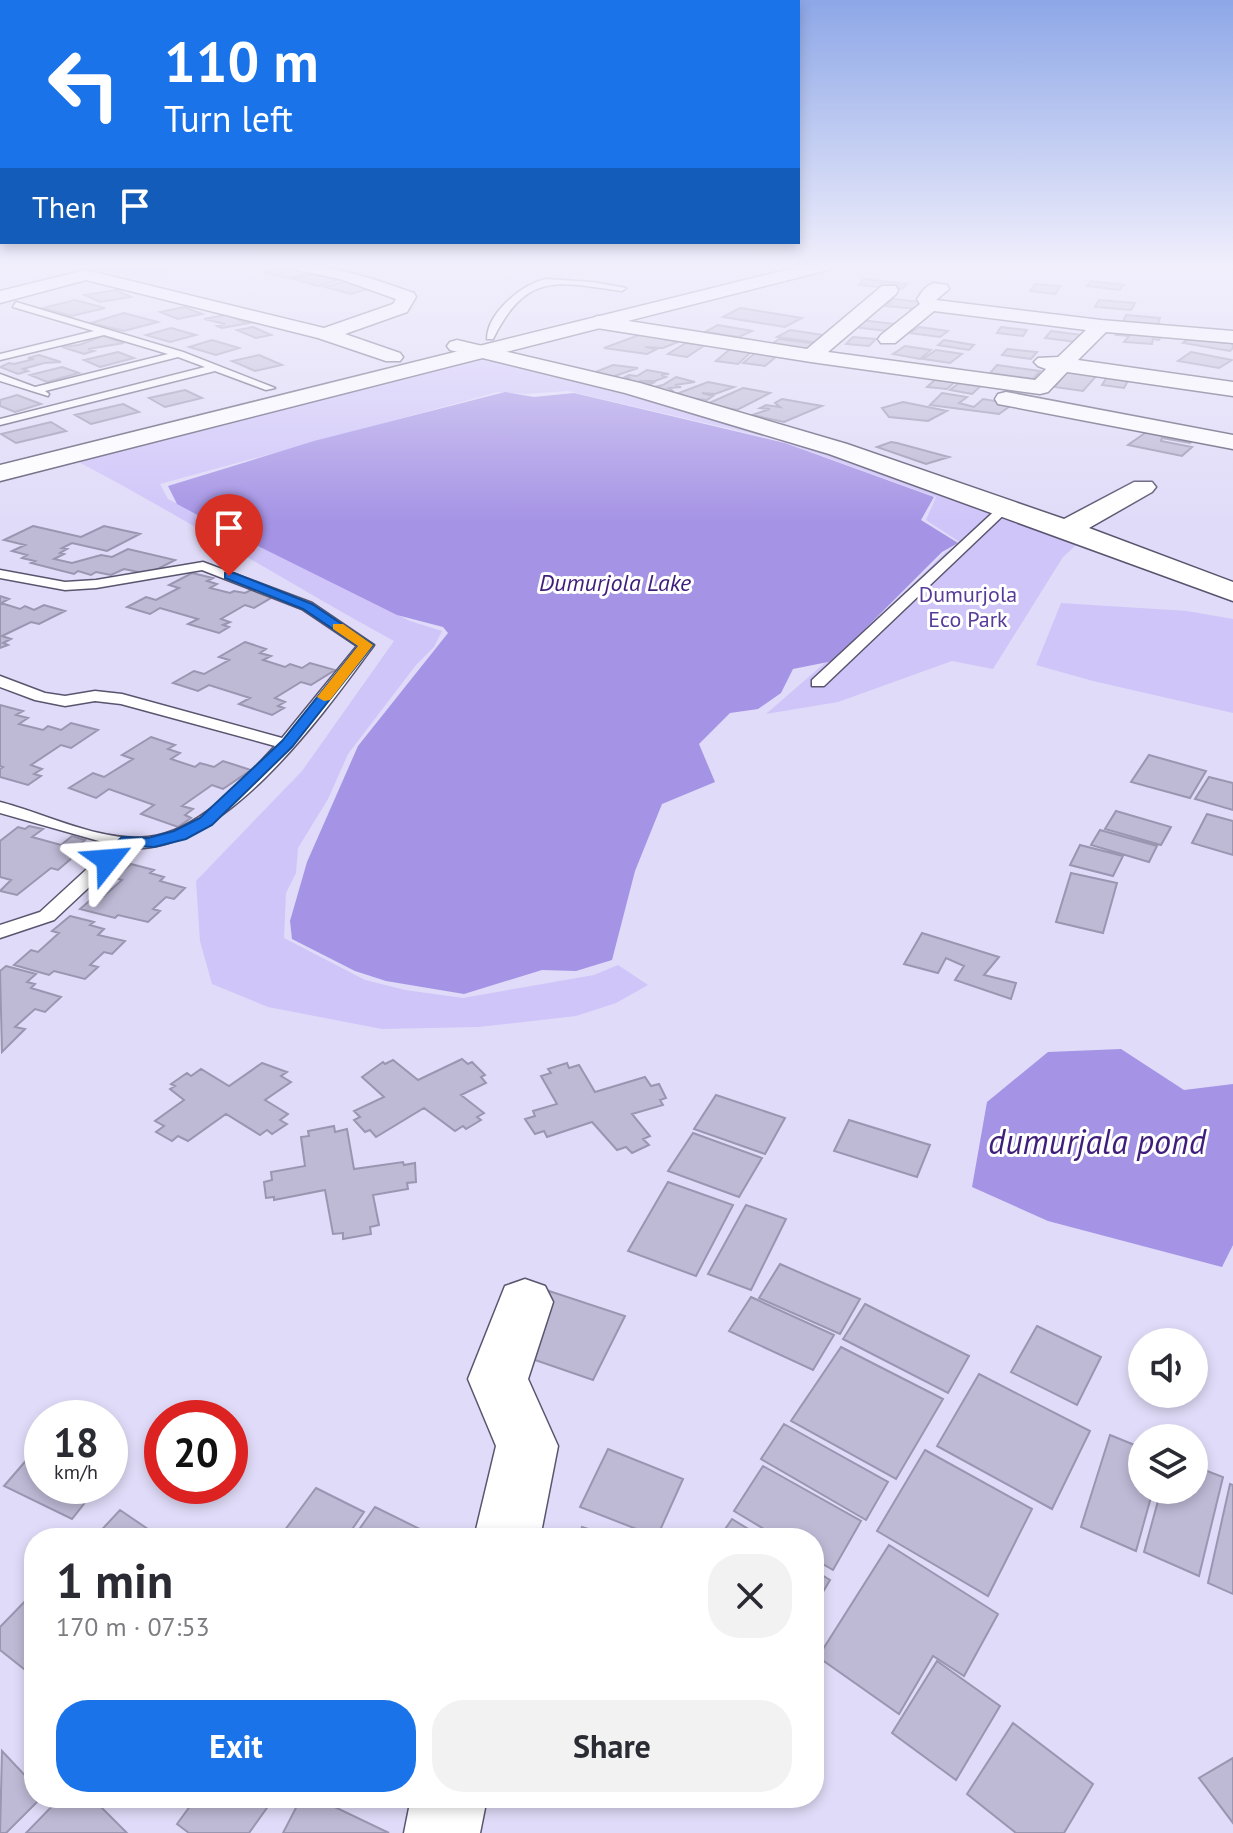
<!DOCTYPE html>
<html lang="en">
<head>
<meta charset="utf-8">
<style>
	:root { --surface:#fff; --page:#f2f2f3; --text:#2b2b33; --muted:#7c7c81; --accent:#1a73e8 }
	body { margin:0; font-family:"PT Sans",sans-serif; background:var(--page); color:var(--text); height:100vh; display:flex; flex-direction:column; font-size:30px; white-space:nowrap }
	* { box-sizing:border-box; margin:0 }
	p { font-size:26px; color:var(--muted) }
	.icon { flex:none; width:44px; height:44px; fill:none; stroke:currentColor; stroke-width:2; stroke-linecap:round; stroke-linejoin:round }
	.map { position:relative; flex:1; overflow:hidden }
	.panel { position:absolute; left:24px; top:1528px; width:800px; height:280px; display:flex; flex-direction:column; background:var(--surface); border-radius:32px; box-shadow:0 4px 12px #0003 }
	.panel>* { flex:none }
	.banner { position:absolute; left:0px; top:0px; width:800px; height:244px; box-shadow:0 4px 12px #0003; background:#1a73e8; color:#fff; overflow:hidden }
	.fabs { position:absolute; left:1128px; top:1328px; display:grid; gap:16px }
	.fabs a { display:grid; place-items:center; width:80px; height:80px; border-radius:50%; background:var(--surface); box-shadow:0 4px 12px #0003; font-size:40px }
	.speed { position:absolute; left:24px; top:1400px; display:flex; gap:16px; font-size:40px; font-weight:700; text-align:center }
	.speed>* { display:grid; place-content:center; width:104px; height:104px; border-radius:50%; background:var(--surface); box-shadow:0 4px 12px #0003; line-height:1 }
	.speed small { font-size:20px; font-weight:400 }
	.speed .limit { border:12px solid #d22; background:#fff; color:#111 }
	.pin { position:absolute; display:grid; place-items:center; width:68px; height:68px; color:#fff; margin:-82px -34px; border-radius:50% 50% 50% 0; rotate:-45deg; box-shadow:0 0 8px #0007 }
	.pin .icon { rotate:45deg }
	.me { position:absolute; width:88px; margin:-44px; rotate:62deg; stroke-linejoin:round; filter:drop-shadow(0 0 6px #0008) }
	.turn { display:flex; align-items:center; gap:28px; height:168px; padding:0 32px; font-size:36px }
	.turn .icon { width:104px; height:104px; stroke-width:2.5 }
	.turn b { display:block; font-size:56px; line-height:68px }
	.then { display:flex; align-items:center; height:76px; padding:0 32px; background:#0003; gap:16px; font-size:30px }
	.round { display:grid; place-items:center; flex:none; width:84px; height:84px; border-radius:32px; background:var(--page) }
	.head { display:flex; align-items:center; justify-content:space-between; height:136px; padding:0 32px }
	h1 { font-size:48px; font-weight:800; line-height:60px }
	.primary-button { display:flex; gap:16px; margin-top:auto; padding:16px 32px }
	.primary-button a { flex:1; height:92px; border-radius:32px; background:var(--accent); color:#fff; font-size:32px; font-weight:800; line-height:92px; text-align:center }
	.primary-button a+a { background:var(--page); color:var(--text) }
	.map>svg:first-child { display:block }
</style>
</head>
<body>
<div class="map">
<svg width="1233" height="1833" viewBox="0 0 1233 1833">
	<rect width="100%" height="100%" fill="#e0dbf8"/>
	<path fill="#cfc5f9" d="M79 266H182L150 278 75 267Z
		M478 356 827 448 1086 536 1063 557 993 669 952 661 838 702 766 714 880 615 946 552 961 543 926 520 936 497 778 440 568 391 525 394 498 392 160 484 168 499 410 621 442 631 434 647 416 665 348 754 328 799 298 848 296 873 286 893 284 938 365 980 405 990 463 998 594 975 618 965 648 985 616 1003 576 1016 478 1027 382 1029 268 1007 212 984 200 941 196 881 302 771 394 641C286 582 182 516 73 459Z
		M1061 603 1187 611 1233 619V713L1093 681 1036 665Z"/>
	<path fill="#a593e5" d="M505 392 534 397 574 393 785 443 934 497 921 520 958 543 942 552 833 661 793 669 781 693 758 709 730 713 699 744 715 782 662 804 635 871 612 960 576 971 542 970 464 994 386 981 355 971 292 939 290 921 307 862 358 746 448 633 443 627 397 615 222 528 177 504 168 486 314 441Z
		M1121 1049 1184 1090 1233 1084V1245L1222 1267 1048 1221 972 1187 987 1102 1048 1052Z"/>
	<path fill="#beb9d5" stroke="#9a95b0" stroke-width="2" d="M286 267 312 272 290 278 264 273Z
		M318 273 343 279 318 286 293 279Z
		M864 279 907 284 902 289 859 285Z
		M352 280 377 286 351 294 325 287Z
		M1091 281 1124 285 1119 290 1087 286Z
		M1035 284 1060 286 1055 294 1030 291Z
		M116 290 131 297 100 302 85 295Z
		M893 299 922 302 916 309 886 306Z
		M75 300 105 308 72 316 43 308Z
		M1099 300 1135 303 1131 310 1095 307Z
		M184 307 202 314 178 319 160 312Z
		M740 308 802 318 785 327 723 317Z
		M124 313 158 322 124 331 91 323Z
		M236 313 241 315 233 317 243 322H255L222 328 217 326 225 324 204 319Z
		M1126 315 1160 318 1157 328 1122 324Z
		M860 320 895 324 887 331 853 327Z
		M718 325 752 331 739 337 705 332Z
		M253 327 271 335 256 338 237 330Z
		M919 327 948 331 940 337 910 333Z
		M1001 327 1027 330 1023 336 997 333Z
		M171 328 196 335 170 342 146 335Z
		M790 330 830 336 819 343 777 337Z
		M1120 330 1163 334 1159 340 1153 339 1152 344 1124 342 1129 336 1116 335Z
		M1051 331 1082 335 1076 342 1045 338Z
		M639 335H647L678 342 663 348 645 347 657 349 647 354 604 348Z
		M1193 335 1233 341V348L1230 351 1183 343Z
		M103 336 124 343 88 349 94 351 84 354 62 347 79 345Z
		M853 337 876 339 869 346 846 344Z
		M779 339 819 344 809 354 769 346Z
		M212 340 239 348 216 355 189 347Z
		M944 340 974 345 969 350 938 345Z
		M686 343 705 345 687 357 668 354Z
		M905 346 931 350 920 359 893 354Z
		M730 349 751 352 738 364 716 361Z
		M1007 349 1037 352 1031 359 1002 355Z
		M936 350 962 354 950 363 923 359Z
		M118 352 134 358 100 367 84 360Z
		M1191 352 1232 360 1219 368 1178 361Z
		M755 353 777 356 765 366 743 363Z
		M39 355 61 362 44 363 23 369 28 371 18 374 0 367 9 363 14 364 34 359 28 358Z
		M259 355 282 365 255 371 232 361Z
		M613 365 638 368 606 379 588 375Z
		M997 365 1040 371 1033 379 990 373Z
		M62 367 79 373 47 382 30 375Z
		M647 370 669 374 661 375 666 377 655 381H639L653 383 644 387 624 381 629 378 625 377 629 375 637 376Z
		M1068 370 1098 374 1083 391 1055 387Z
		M1109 374 1130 377 1124 388 1102 385Z
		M676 377 695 382 675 385 681 387 669 388 673 391 665 395 645 389 663 385Z
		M938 377 957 380 947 389 927 387Z
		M963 380 984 383 972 394 950 390Z
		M708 382 734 387 715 394 702 393 713 396 707 400 671 396Z
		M743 388 770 393 737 410 707 404Z
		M185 390 202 398 165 407 149 398Z
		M942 393 967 397 959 403 974 407 983 399 1013 404 999 414 930 405Z
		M17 395 41 404 15 412 0 406V400Z
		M782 399 822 406 784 422 752 415 770 409 760 408 766 405 780 407 775 403Z
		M903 402 947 411 928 421 889 417 882 408Z
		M123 404 139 412 91 424 75 415Z
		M51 422 66 431 16 443 1 434Z
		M1152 428 1197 436 1190 443 1162 438 1161 441 1192 447 1182 456 1128 445Z
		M891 442 897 443 949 457 926 464 877 447Z
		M33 526 81 537 104 526 140 534 107 551 72 543 62 548 67 549 60 553 64 554 54 559 72 563 101 555 112 557 128 549 175 560 148 574 124 569 111 575 96 572 91 575 78 571 74 574 31 563 35 561 22 558 27 555 12 551 25 545 4 540Z
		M192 573 213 578 207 581 217 584 210 588 230 593 234 591 245 593 253 589 276 595 254 608 245 605 221 619 230 622 223 625 229 627 219 633 188 624 198 619 160 608 150 614 127 607 146 597 156 600 179 588 169 585Z
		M0 596 9 599 1 603 20 609 25 606 34 610 44 605 65 611 39 624 31 622 2 636 11 639 3 643 8 645 0 648Z
		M245 642 266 649 260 653 271 656 263 660 285 667 290 664 302 668 310 663 335 670 311 685 301 682 275 698 285 702 278 706 284 708 272 715 239 704 250 698 209 685 198 691 173 683 194 671 204 674 229 660 219 657Z
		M0 705 23 711 16 715 28 718 19 724 43 730 48 726 61 730 71 723 98 730 71 748 61 745 31 765 42 769 34 774 41 776 28 785 0 777V769L3 767 0 766Z
		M151 737 175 745 168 749 180 753 171 759 195 767 200 763 214 767 223 761 251 770 223 789 212 785 182 806 193 809 185 815 191 818 178 827 141 814 154 805 109 789 96 798 69 788 93 773 104 777 133 759 122 755Z
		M1149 755 1206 771 1190 798 1131 782Z
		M1209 777 1233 783V810L1195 799Z
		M1116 811 1171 827 1161 845 1105 829Z
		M1207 814 1233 821V855L1192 843Z
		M29 826 43 829 32 837 61 845 72 836 85 840 79 845 86 846 58 870 51 868 17 895 0 891 11 880 0 877V841L18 827 25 829Z
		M1100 830 1157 846 1149 862 1091 845Z
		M1080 845 1123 856 1113 876 1070 865Z
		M131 864 154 870 150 873 164 877 160 881 185 888 174 899 166 897 153 909 160 911 148 922 118 915 115 918 80 909 95 896 103 897 122 880 115 878Z
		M1071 873 1117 883 1103 933 1056 922Z
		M70 916 94 922 90 925 104 929 98 935 125 941 112 954 104 952 90 965 98 967 85 979 54 971 49 975 14 965 31 950 38 952 59 933 52 931Z
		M922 933 999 957 984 975 1016 983 1011 999 955 980 964 966 946 958 938 973 904 964Z
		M6 966 36 974 27 982 35 984 31 988 61 997 45 1012 35 1009 15 1027 25 1029 2 1052 0 971Z
		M462 1059 468 1064 472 1062 485 1075 481 1077 486 1083 461 1095 484 1113 477 1117 481 1120 466 1129 463 1126 455 1131 424 1108 376 1137 370 1130 365 1132 354 1120 360 1117 354 1111 384 1097 362 1077 383 1062 385 1064 393 1060 418 1080Z
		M262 1063 287 1072 281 1076 291 1082 265 1100 288 1114 280 1120 287 1124 272 1134 267 1130 260 1135 226 1114 188 1141 178 1136 172 1141 156 1132 164 1126 155 1121 184 1100 170 1089 175 1086 171 1084 187 1073 191 1076 201 1069 229 1086Z
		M567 1063 569 1068 579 1065 595 1092 645 1077 651 1086 659 1084 666 1098 660 1100 663 1105 632 1114 650 1136 643 1139 649 1145 632 1153 626 1147 617 1150 592 1122 547 1137 544 1131 535 1134 525 1119 535 1116 533 1111 557 1104 541 1076 551 1073 548 1069Z
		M716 1095 785 1118 765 1154 694 1129Z
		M849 1120 930 1145 917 1177 834 1151Z
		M334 1126 335 1132 347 1129 354 1169 403 1162 404 1165 415 1163 416 1182 407 1183 408 1189 373 1195 379 1225 370 1227 371 1234 343 1239V1233L333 1234 325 1190 274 1200V1197L266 1198 264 1182 272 1180 271 1172 305 1166 301 1137 309 1136 308 1131Z
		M693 1133 762 1158 739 1197 668 1171Z
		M668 1182 733 1205 696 1276 628 1251Z
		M746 1205 786 1219 751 1290 708 1274Z
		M780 1264 860 1299 840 1334 759 1298Z
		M543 1289 625 1316 593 1380 509 1351Z
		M751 1297 834 1335 813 1370 729 1331Z
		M865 1304 969 1356 948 1393 843 1339Z
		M1037 1326 1101 1357 1077 1405 1011 1372Z
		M841 1347 943 1399 896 1479 791 1421Z
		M979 1374 1090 1431 1052 1509 937 1446Z
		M784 1424 888 1482 866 1520 761 1459Z
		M1110 1435 1142 1448V1490H1153L1136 1551 1081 1527Z
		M42 1442V1486H98L72 1519 4 1486Z
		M608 1449 683 1479 657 1537 580 1507Z
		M925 1450 1032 1509 988 1596 877 1531Z
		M763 1466 861 1521 833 1570 814 1559V1538H779L734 1511Z
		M1194 1466 1223 1477 1199 1576 1144 1552 1161 1490H1194Z
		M1230 1484 1233 1485V1594L1208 1583Z
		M316 1488 364 1512 346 1538H279Z
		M375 1507 438 1538H353Z
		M120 1510 161 1538H94Z
		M732 1519 763 1538H719Z
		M582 1527 617 1538H578Z
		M889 1545 998 1614 964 1676 933 1656 899 1714 818 1657Z
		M814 1570 830 1580 814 1607Z
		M34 1592V1677L0 1650V1627Z
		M937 1661 1000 1706 956 1780 892 1733Z
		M1013 1723 1093 1784 1064 1833H1016L967 1794Z
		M2 1751 34 1785V1798H41L6 1833H0Z
		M1233 1758V1823L1199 1778Z
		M60 1798H92L127 1833H26Z
		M196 1798H274L249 1833H189L177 1824Z
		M301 1798H316L389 1833H283Z"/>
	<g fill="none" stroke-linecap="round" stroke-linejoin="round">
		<defs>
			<path id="service" d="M546 279 592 282 626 288 622 291C557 282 527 271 493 339H487C487 313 522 284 546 279Z
				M16 302 183 352 275 388 266 390 215 371 0 425V419L205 367 178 357 45 391 49 394 48 396 0 381V374L35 387 168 354 104 335 0 360V354L94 331 13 307Z
				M1001 505 1011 508 824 686H812V680Z
				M203 562 312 603 374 645C324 713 224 854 131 848L54 920 0 938V925L40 912 113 845 0 813V802C44 813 102 843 148 837 198 832 243 781 275 746L121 704 95 701 65 706 35 700 0 687V676L45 693 65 696 95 691 122 694 282 738 357 646 302 609 202 570 96 588 65 590 0 578V570L65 582 96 580Z"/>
			<path id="minor" d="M294 266C337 265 373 279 414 293L416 297 407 312 345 334 400 353 403 357 400 361H386L318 338 86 280 0 303V291L86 270 324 328 393 304 396 299 340 279 297 270Z
				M934 283 947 285 949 289 936 300 1101 320 1233 331V343L1106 332 1078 360 1233 382V396L1067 372 1048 392 1040 394 811 362 597 328 587 322 597 316 807 349 882 286H896L898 290 896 294 828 352 1035 380 1046 369 1038 366 1034 362 1038 358 1058 357 1086 330 934 311 895 343H881L878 339 881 335 920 304 917 299C922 292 925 286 934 283Z
				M457 340 640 383 847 444 1064 519 1134 482H1152L1156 487 1152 492 1089 528 1233 582V601L829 454 625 393 450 350 447 346 450 342Z
				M1006 392 1233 435V449L998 404 995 399 998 394Z
				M525 1279 545 1286 553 1302 528 1379 558 1446 540 1538H474L496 1446 468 1379 505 1286Z
				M411 1798H487L480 1833H404Z"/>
			<path id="primary" d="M801 266H831L828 270 0 481V465Z"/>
		</defs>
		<use href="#service" stroke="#5a556e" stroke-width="3"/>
		<use href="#minor" stroke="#5a556e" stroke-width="3"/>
		<use href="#primary" stroke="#5a556e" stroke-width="3"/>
		<use href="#service" fill="#fff" fill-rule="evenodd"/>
		<use href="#minor" fill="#fff" fill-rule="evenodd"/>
		<use href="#primary" fill="#fff" fill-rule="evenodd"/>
	</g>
	<linearGradient id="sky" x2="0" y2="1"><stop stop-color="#8da7e7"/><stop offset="0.51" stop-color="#f1effc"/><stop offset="1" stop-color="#f1effc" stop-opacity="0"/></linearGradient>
	<rect width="1233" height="522" fill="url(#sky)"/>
	<path fill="#1a73e8" stroke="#114b97" stroke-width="2" d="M225 573H234L312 604 373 645 292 747 212 825 186 839 154 847 131 846 114 863H101L99 860 101 856 122 837 148 838 174 831 200 818 282 741 358 646 303 609 225 578Z"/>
	<path fill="#f59e0b" d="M333 624H343L373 645 330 700 324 701 317 697 358 646 333 629Z"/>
	<g text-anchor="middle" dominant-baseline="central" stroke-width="6" stroke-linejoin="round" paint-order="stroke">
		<g font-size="22" fill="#573b9a" stroke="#fff">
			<text x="968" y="594">Dumurjola<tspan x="968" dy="25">Eco Park</tspan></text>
		</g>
		<g font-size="24" font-style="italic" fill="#3f1d7b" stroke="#fff">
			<text x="615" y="582">Dumurjola Lake</text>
		</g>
		<g font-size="34" font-style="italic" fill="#3f1d7b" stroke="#fff">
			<text x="1097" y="1141">dumurjala pond</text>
		</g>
	</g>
</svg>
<div class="fabs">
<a><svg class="icon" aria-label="sound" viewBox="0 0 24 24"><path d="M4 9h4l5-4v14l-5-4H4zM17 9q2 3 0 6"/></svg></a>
<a><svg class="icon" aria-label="layers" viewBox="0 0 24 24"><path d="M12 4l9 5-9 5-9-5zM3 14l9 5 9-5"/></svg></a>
</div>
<div class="speed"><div>18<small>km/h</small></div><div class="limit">20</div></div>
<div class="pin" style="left:229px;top:576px;background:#d93025"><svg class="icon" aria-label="arrive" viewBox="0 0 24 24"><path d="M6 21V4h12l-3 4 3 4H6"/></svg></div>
<svg class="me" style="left:108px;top:860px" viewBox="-20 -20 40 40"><path d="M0-17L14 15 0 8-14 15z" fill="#1a73e8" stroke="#fff" stroke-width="4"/></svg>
<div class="banner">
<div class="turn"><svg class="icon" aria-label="left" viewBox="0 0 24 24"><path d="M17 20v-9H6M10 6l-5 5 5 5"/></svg><div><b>110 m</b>Turn left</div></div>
<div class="then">Then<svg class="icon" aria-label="arrive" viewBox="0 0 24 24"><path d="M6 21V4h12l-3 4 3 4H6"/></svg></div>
</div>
<section class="panel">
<div class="head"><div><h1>1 min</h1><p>170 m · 07:53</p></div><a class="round"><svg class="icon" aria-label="close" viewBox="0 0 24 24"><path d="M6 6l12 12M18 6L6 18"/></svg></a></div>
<div class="primary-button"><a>Exit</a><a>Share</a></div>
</section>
</div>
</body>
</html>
